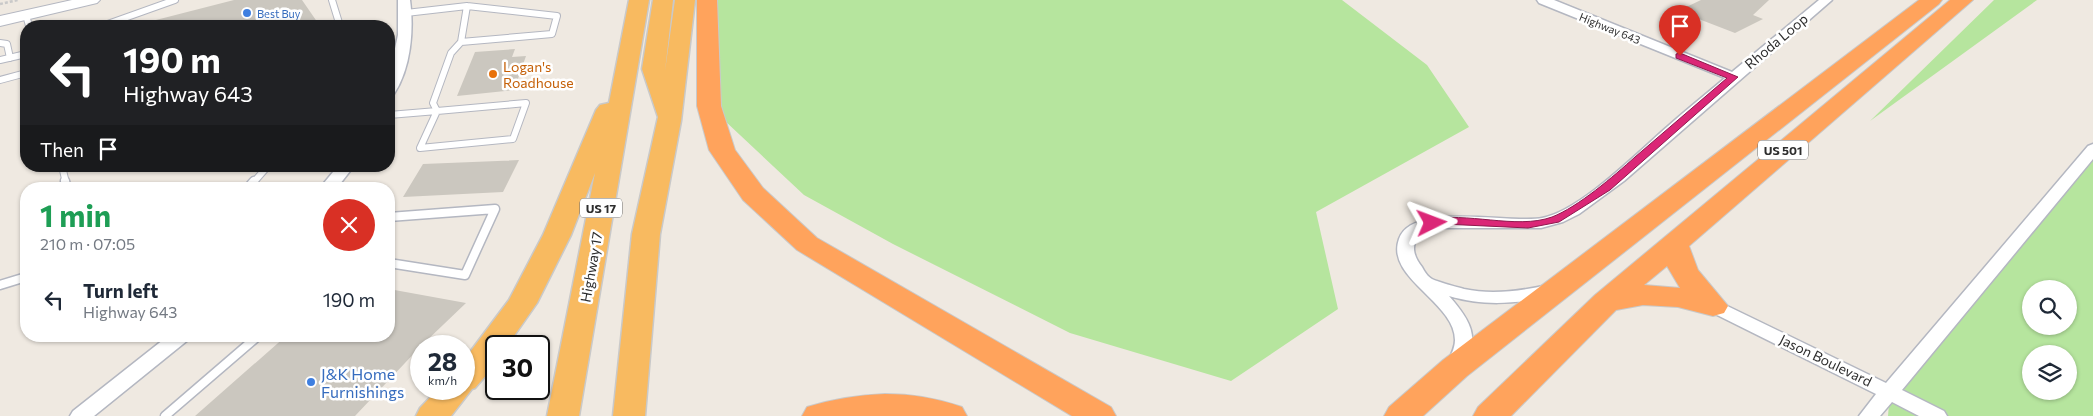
<!DOCTYPE html>
<html lang="en">
<head>
<meta charset="utf-8">
<style>
	:root { --surface:#fff; --page:#f6f6f7; --text:#1f2937; --muted:#747a83 }
	body { margin:0; font-family:Commissioner,sans-serif; background:var(--page); color:var(--text); height:100vh; display:flex; flex-direction:column; font-size:19px; white-space:nowrap }
	* { box-sizing:border-box; margin:0 }
	p { font-size:16px; color:var(--muted) }
	.icon { flex:none; width:28px; height:28px; fill:none; stroke:currentColor; stroke-width:2; stroke-linecap:round; stroke-linejoin:round }
	.map { position:relative; flex:1; overflow:hidden }
	.side { position:absolute; left:20px; top:182px; width:375px; height:160px; display:flex; flex-direction:column; background:var(--surface); border-radius:20px; box-shadow:0 1px 4px #0004 }
	.side>* { flex:none }
	.banner { position:absolute; left:20px; top:20px; width:375px; height:152px; border-radius:20px; box-shadow:0 1px 4px #0004; background:#202124; color:#fff; overflow:hidden }
	.tools { position:absolute; left:2022px; top:280px; display:grid; gap:10px }
	.tools a { display:grid; place-items:center; width:55px; height:55px; border-radius:50%; background:var(--surface); box-shadow:0 1px 4px #0004; font-size:25px }
	.speed { position:absolute; left:410px; top:335px; display:flex; gap:10px; font-size:25px; font-weight:700; text-align:center }
	.speed>* { display:grid; place-content:center; width:65px; height:65px; border-radius:50%; background:var(--surface); box-shadow:0 1px 4px #0004; line-height:1 }
	.speed small { font-size:12px; font-weight:400 }
	.speed .limit { border:2px solid #111; border-radius:8px; background:#fff; color:#111 }
	.pin { position:absolute; display:grid; place-items:center; width:42px; height:42px; color:#fff; margin:-51px -21px; border-radius:50% 50% 50% 0; rotate:-45deg; box-shadow:0 0 5px #0007 }
	.pin .icon { rotate:45deg }
	.me { position:absolute; width:55px; margin:-28px; rotate:87deg; stroke-linejoin:round; filter:drop-shadow(0 0 4px #0008) }
	.turn { display:flex; align-items:center; gap:18px; height:105px; padding:0 20px; font-size:22px }
	.turn .icon { width:65px; height:65px; stroke-width:2.5 }
	.turn b { display:block; font-size:35px; line-height:42px }
	.then { display:flex; align-items:center; height:48px; padding:0 20px; background:#0003; gap:10px; font-size:19px }
	.round { display:grid; place-items:center; flex:none; width:52px; height:52px; border-radius:26px; background:var(--page) }
	.summary { display:flex; align-items:center; justify-content:space-between; height:85px; padding:0 20px }
	h1 { font-size:30px; font-weight:700; line-height:38px; color:#1e9e55 }
	ul { padding:0; list-style:none }
	li { display:flex; align-items:center; gap:15px; height:65px; padding:0 20px }
	li div { flex:1 }
	li b { display:block; font-size:19px }
	li em { font-style:normal }
	.map>svg:first-child { display:block }
</style>
</head>
<body>
<div class="map">
<svg width="2093" height="416" viewBox="0 0 2093 416">
	<rect width="100%" height="100%" fill="#efe9e1"/>
	<path fill="#b6e59e" fill-rule="evenodd" d="M707 0H1342L1427 65 1469 127 1316 212 1338 309 1231 381 1070 333 893 244 804 195 709 106Z
		M1994 0H2037L1870 121Z
		M2093 149V416H1888L1890 392ZM2031 289H2069V326H2031ZM2031 354H2069V391H2031Z"/>
	<path fill="#cbc7bf" d="M234 0H302L320 26H153L152 21Z
		M1701 0H1769L1753 15 1763 19 1735 33 1678 11Z
		M515 49 512 57 526 56 514 90 457 96 475 52Z
		M519 160 503 192 403 197 423 164Z
		M389 289 466 303 421 346 355 416H195L286 336H389Z"/>
	<g fill="none" stroke-linecap="round" stroke-linejoin="round">
		<defs>
			<path id="service-far1" d="M332 0 340 26
				M406 13 467 6 557 16 552 34 461 42
				M26 15 29 26
				M102 26 175 0
				M0 43 7 44 10 58
				M0 60 26 54
				M0 80 26 73
				M526 103 513 139 420 148 437 111Z
				M437 111 433 103 451 53 461 42 467 6
				M389 115 437 111
				M62 166 66 183
				M253 183 268 166"/>
			<path id="service" d="M65 181 67 189
				M247 189 254 181
				M389 217 495 209 465 275 389 263
				M0 285 26 277
				M165 416 258 336"/>
			<path id="minor" d="M398 0H410C414 30 411 68 394 94L389 95V75L398 35Z
				M1537 0H1554L1732 72 1819 0H1832L1624 181 1579 214 1563 222 1541 228H1435C1414 234 1407 248 1422 267 1424 271 1428 277 1432 279 1438 282 1457 287 1464 289 1492 295 1520 291 1548 285L1554 287 1557 291 1554 295 1548 297C1514 304 1482 306 1449 296 1471 321 1481 338 1463 370L1456 372 1449 370 1446 365C1450 357 1455 349 1455 340 1455 302 1385 278 1399 239 1412 201 1511 224 1542 218 1580 211 1637 153 1667 127 1686 110 1705 95 1725 78L1539 3Z
				M2093 144V159L1902 390 1944 411 1947 416H1919L1892 402 1880 416H1859L1876 394 1707 310 1704 306 1707 302 1713 300 1719 302 1886 383 2088 146Z
				M338 166H354L336 189H319Z
				M168 336H190L188 340 94 416H70L73 411Z"/>
			<path id="tertiary" d="M72 0H100L97 3 0 26V16Z"/>
			<path id="trunk" d="M629 0H649L579 416H547L595 173 571 235 537 303 507 346H496V362L494 366 475 388 472 389 451 416H416L420 408 438 389H464V360L509 300 543 235 596 110 600 105 609 103Z
				M653 0H673L665 71 675 0H695L681 121 660 234 645 416H613L632 234 658 117 642 69Z"/>
			<path id="motorway" d="M697 0H717L721 106 735 150 763 188 817 238 1111 407 1116 416H1072L797 250 743 200 709 150 697 106Z
				M1919 0H1942L1939 4 1467 376 1423 416H1384L1389 407 1443 360Z
				M1950 0H1973L1689 246 1698 270 1728 306 1724 313 1713 316 1678 307 1643 305 1616 310 1511 416H1473L1478 407 1595 295ZM1667 266 1680 288 1644 285Z
				M885 394C913 394 936 398 962 407L967 416H802L807 407C833 399 858 395 885 394Z"/>
		</defs>
		<use href="#service-far1" stroke="#b4b7c1" stroke-width="8"/>
		<use href="#service" stroke="#b4b7c1" stroke-width="11"/>
		<use href="#minor" stroke="#b4b7c1" stroke-width="3"/>
		<use href="#tertiary" stroke="#b4b7c1" stroke-width="2"/>
		<use href="#trunk" stroke="#c9c9c9" stroke-width="3"/>
		<use href="#motorway" stroke="#c9c9c9" stroke-width="2"/>
		<path stroke="#c9c9c9" stroke-width="2.5" stroke-dasharray="3 2" stroke-linecap="butt" d="M0 4 18 0"/>
		<use href="#service-far1" stroke="#fff" stroke-width="6"/>
		<use href="#service" stroke="#fff" stroke-width="8"/>
		<use href="#minor" fill="#fff" fill-rule="evenodd"/>
		<use href="#tertiary" fill="#fff" fill-rule="evenodd"/>
		<use href="#trunk" fill="#f8ba60" fill-rule="evenodd"/>
		<use href="#motorway" fill="#ffa35c" fill-rule="evenodd"/>
	</g>
	<path fill="#db2777" stroke="#8e194d" d="M1680 53 1738 77 1610 190 1559 222 1528 228 1443 224 1432 226 1426 223 1428 220C1466 211 1516 230 1552 217 1578 207 1614 176 1635 157 1666 131 1696 104 1727 78L1676 58V54Z"/>
	<g fill="#3f7fe0" stroke="#fff" stroke-width="2">
		<circle cx="247" cy="13" r="5"/>
		<circle cx="311" cy="382" r="5"/>
	</g>
	<circle fill="#e8710a" stroke="#fff" stroke-width="2" cx="493" cy="74" r="5"/>
	<g text-anchor="middle" dominant-baseline="central" stroke-width="5" stroke-linejoin="round" paint-order="stroke">
		<g font-size="11" fill="#366cbe" stroke="#fff" text-anchor="start">
			<text x="257" y="13">Best Buy</text>
		</g>
		<g font-size="11" fill="#2e2e2e" stroke="#fff">
			<text transform="translate(1610 28) rotate(22)">Highway 643</text>
		</g>
		<g fill="#fff" stroke="#6d6d6d" stroke-width="1">
			<rect x="1758" y="140.5" width="50" height="19" rx="4"/>
			<rect x="580" y="198.5" width="42" height="19" rx="4"/>
		</g>
		<g font-size="12" font-weight="bold" fill="#2e2e2e">
			<text x="1783" y="150">US 501</text>
			<text x="601" y="208">US 17</text>
		</g>
		<g font-size="14" fill="#2e2e2e" stroke="#fff">
			<text transform="translate(1776 41) rotate(-40)">Rhoda Loop</text>
			<text transform="translate(591 267) rotate(-80)">Highway 17</text>
			<text transform="translate(1826 360) rotate(26)">Jason Boulevard</text>
		</g>
		<g font-size="14" fill="#c56008" stroke="#fff" text-anchor="start">
			<text x="503" y="66">Logan's<tspan x="503" dy="16">Roadhouse</tspan></text>
		</g>
		<g font-size="16" fill="#366cbe" stroke="#fff" text-anchor="start">
			<text x="321" y="373">J&amp;K Home<tspan x="321" dy="18">Furnishings</tspan></text>
		</g>
	</g>
</svg>
<div class="tools">
<a><svg class="icon" aria-label="search" viewBox="0 0 24 24"><circle cx="10" cy="10" r="6"/><path d="M15 15l6 6"/></svg></a>
<a><svg class="icon" aria-label="layers" viewBox="0 0 24 24"><path d="M12 4l9 5-9 5-9-5zM3 14l9 5 9-5"/></svg></a>
</div>
<div class="speed"><div>28<small>km/h</small></div><div class="limit">30</div></div>
<div class="pin" style="left:1680px;top:56px;background:#d93025"><svg class="icon" aria-label="arrive" viewBox="0 0 24 24"><path d="M6 21V4h12l-3 4 3 4H6"/></svg></div>
<svg class="me" style="left:1432px;top:223px" viewBox="-20 -20 40 40"><path d="M0-17L14 15 0 8-14 15z" fill="#db2777" stroke="#fff" stroke-width="4"/></svg>
<div class="banner">
<div class="turn"><svg class="icon" aria-label="left" viewBox="0 0 24 24"><path d="M17 20v-9H6M10 6l-5 5 5 5"/></svg><div><b>190 m</b>Highway 643</div></div>
<div class="then">Then<svg class="icon" aria-label="arrive" viewBox="0 0 24 24"><path d="M6 21V4h12l-3 4 3 4H6"/></svg></div>
</div>
<section class="side">
<div class="summary"><div><h1>1 min</h1><p>210 m · 07:05</p></div><a class="round" style="background:#d93025;color:#fff"><svg class="icon" aria-label="close" viewBox="0 0 24 24"><path d="M6 6l12 12M18 6L6 18"/></svg></a></div>
<ul>
<li><svg class="icon" aria-label="left" viewBox="0 0 24 24"><path d="M17 20v-9H6M10 6l-5 5 5 5"/></svg><div><b>Turn left</b><p>Highway 643</p></div><em>190 m</em></li>
</ul>
</section>
</div>
</body>
</html>
